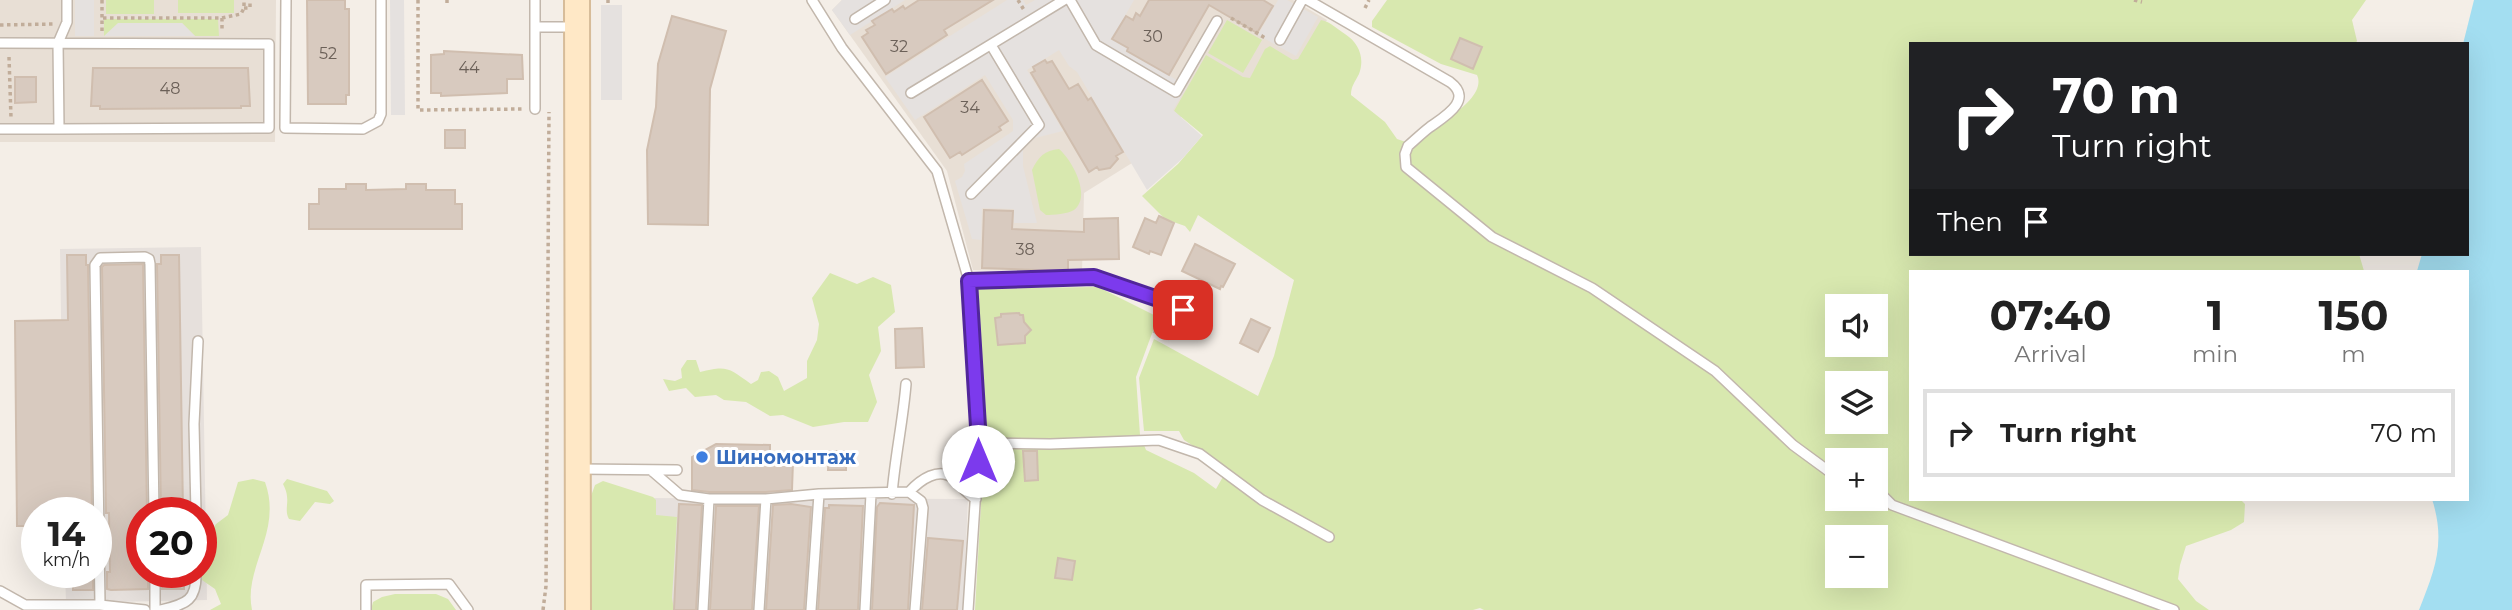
<!DOCTYPE html>
<html lang="en">
<head>
<meta charset="utf-8">
<style>
	:root { --surface:#fff; --page:#f6f6f6; --text:#222; --muted:#767676; --line:#e0e0e0 }
	body { margin:0; font-family:Montserrat,sans-serif; background:var(--page); color:var(--text); height:100vh; display:flex; flex-direction:column; font-size:26px; white-space:nowrap }
	* { box-sizing:border-box; margin:0 }
	p { font-size:23px; color:var(--muted) }
	.icon { flex:none; width:38px; height:38px; fill:none; stroke:currentColor; stroke-width:2; stroke-linecap:round; stroke-linejoin:round }
	.map { position:relative; flex:1; overflow:hidden }
	.side { position:absolute; left:1909px; top:270px; width:560px; height:231px; display:flex; flex-direction:column; background:var(--surface); border-radius:0px; box-shadow:0 7px 28px #0002 }
	.side>* { flex:none }
	.hud { position:absolute; left:1909px; top:42px; width:560px; height:214px; border-radius:0px; box-shadow:0 7px 28px #0002; background:#202124; color:#fff; overflow:hidden }
	.tools { position:absolute; left:1825px; top:294px; display:grid; gap:14px }
	.tools a { display:grid; place-items:center; width:63px; height:63px; border-radius:0px; background:var(--surface); box-shadow:0 7px 28px #0002; font-size:35px }
	.speed { position:absolute; left:21px; top:497px; display:flex; gap:14px; font-size:35px; font-weight:700; text-align:center }
	.speed>* { display:grid; place-content:center; width:91px; height:91px; border-radius:50%; background:var(--surface); box-shadow:0 7px 28px #0002; line-height:1 }
	.speed small { font-size:18px; font-weight:400 }
	.speed .limit { border:10px solid #d22; background:#fff; color:#111 }
	.pin { position:absolute; display:grid; place-items:center; width:60px; height:60px; color:#fff; margin:-30px; border-radius:14px; box-shadow:0 4px 10px #0006 }
	.me { position:absolute; width:77px; margin:-38px; rotate:0deg; stroke-linejoin:round; filter:drop-shadow(0 0 5px #0008) }
	.turn { display:flex; align-items:center; gap:24px; height:147px; padding:0 28px; font-size:32px }
	.turn .icon { width:91px; height:91px; stroke-width:2.5 }
	.turn b { display:block; font-size:49px; line-height:60px }
	.then { display:flex; align-items:center; height:66px; padding:0 28px; background:#0003; gap:14px; font-size:26px }
	.eta { display:flex; justify-content:space-evenly; align-items:center; height:119px; text-align:center }
	.eta b { font-size:42px; font-weight:700; line-height:49px }
	ul { padding:0; list-style:none }
	li { display:flex; align-items:center; gap:21px; height:88px; margin:0 14px 10px; padding:0 14px; border:4px solid var(--line); border-radius:0px }
	li div { flex:1 }
	li b { display:block; font-size:26px }
	li em { font-style:normal }
	.map>svg:first-child { display:block }
</style>
</head>
<body>
<div class="map">
<svg width="2512" height="610" viewBox="0 0 2512 610">
	<rect width="100%" height="100%" fill="#f4eee7"/>
	<path fill="#e8dfd5" d="M0 0H276L275 142H0Z
		M842 0H1293L1327 20 1301 68 1254 86 1208 57 1172 138 1084 193 1082 272 973 270 947 171 832 10Z"/>
	<path fill="#e6e0dc" fill-rule="evenodd" d="M201 247 207 600 66 603 65 572H96V513H64L60 249ZM142 513H201V572H142Z
		M641 498 968 499 963 610H640Z"/>
	<path fill="#d8e8af" fill-rule="evenodd" d="M106 0H154V14H106Z
		M178 0H234V13H178Z
		M1387 0H2366L2352 20 2357 41 2355 44H1911V254H2359L2364 271H1911V499H2240L2245 504 2244 522 2231 530 2186 546 2180 565 2178 579 2196 601 2209 610H1484L1480 608 1473 610H975L984 451 976 289 1098 287 1158 317 1136 377 1140 435 1146 450 1194 473 1216 489 1228 468 1184 440 1179 431H1144L1139 378 1154 339 1258 396 1274 356 1294 280 1198 215 1190 232 1185 226 1165 219 1142 196 1178 164 1203 135 1174 111 1206 55 1243 77 1250 78 1265 49 1270 46 1293 60 1298 59 1321 20C1331 22 1337 29 1345 34 1359 43 1365 58 1359 74 1355 82 1351 86 1351 95L1385 122 1397 139 1406 142C1425 132 1489 101 1477 75L1441 64 1372 27V21ZM1838 306H1876V345H1838ZM1838 383H1876V422H1838ZM1838 460H1876V499H1838ZM1838 537H1876V576H1838Z
		M104 19H218L219 36H195L182 23 104 36Z
		M1227 20 1262 40 1243 73 1208 53Z
		M1059 149C1072 160 1092 196 1074 210 1068 214 1053 215 1046 215L1040 210 1032 170C1038 157 1045 150 1059 149Z
		M830 273 857 284 873 277 891 285 895 312 878 327 881 351 869 375 877 402 868 422H844L813 427 783 415 770 416 746 402 724 400 716 395 695 397 686 388 669 391 663 379 675 381 682 378 681 369 687 360H696L700 372C727 365 729 368 751 384L758 380 761 372 769 371 778 377 784 391 807 378V361L817 340 819 324 812 298Z
		M253 479 265 482C283 532 243 567 252 610H210L221 604 215 589 202 580 201 547 216 524 228 515 238 482Z
		M287 479 327 491 334 501 330 504 315 502 300 521 289 519C283 508 292 501 283 484Z
		M603 481 653 497 656 500V515L677 517 672 598 674 610H590L591 496 595 485Z
		M436 594 448 599 456 610H371L373 602 382 597 395 594Z"/>
	<path fill="#e5e1df" d="M75 0H94V36H75Z
		M390 0H404L405 115H391Z
		M842 0H905L850 35 832 10Z
		M1007 0H1023L1026 5 1035 0H1134L1112 39 1128 49 1127 51 1187 86 1173 110 1202 136 1183 158 1147 190 1077 72 1069 66 1059 50 1027 70 1063 131 1035 138 1023 149V166L1037 223H1014V209L982 208 981 240 972 239 955 181 962 177 965 171 964 164 1013 131V120L985 75 915 120 885 77Z
		M1278 0H1287L1318 17 1296 56 1258 35Z
		M601 5H622V100H601Z
		M118 23H182L195 36H104Z"/>
	<path fill="#a3def1" d="M2474 0H2512V610H2419C2435 569 2446 543 2432 499H2468V271H2417L2422 254H2468V44H2463Z"/>
	<path fill="#d8cabf" stroke="#d0beaf" stroke-width="2" d="M307 0H345V9H349V95H346V104H308Z
		M919 0H993L944 30 947 35 886 74 862 37 868 33 866 30 875 25 872 21 892 9 894 12 903 6 905 9Z
		M1149 0H1263L1273 6 1257 33 1209 5 1169 75 1127 51 1128 48 1112 39 1126 16 1133 20 1136 13 1140 16Z
		M672 16 726 31 710 89 708 225 648 224 647 150 656 107 658 64Z
		M1460 38 1482 47 1473 69 1451 59Z
		M444 51 522 55 523 79H507V93L441 96V93H431V55L444 54Z
		M1045 60 1047 63 1052 61 1069 89 1078 84 1088 100 1091 98 1123 152 1116 156 1118 159 1110 168 1099 170 1097 167 1089 172 1031 73 1035 71 1033 67Z
		M93 68H248L250 106H241V108L100 109V106H91Z
		M15 77H36V102L15 103Z
		M982 80 1008 121 999 127 1001 130 962 155 960 152 950 158 924 117Z
		M445 130H465V148H445Z
		M346 184H366V190L406 189V184H426V190H455V204H462V229H309V204H319V189H346Z
		M984 210 1013 211 1012 229 1084 232V219L1118 218 1119 259 1068 260V271L982 268Z
		M1159 216 1174 223 1161 255 1150 251 1149 254 1133 247 1145 218 1156 223Z
		M1195 244 1235 264 1223 287 1221 286 1220 289 1182 271Z
		M67 255H86V265H88L92 513H37V526H17L15 321 68 320Z
		M161 255H179L183 513H161L157 264H161Z
		M143 264 147 513H142V572H148V589L111 590 107 589V572H110L109 513H106L102 267 104 265Z
		M1164 310 1179 317 1168 339 1154 332Z
		M1019 313 1020 315H1023L1024 322 1031 330 1025 336V343L998 345 995 318 1001 317V314Z
		M1251 319 1270 328 1258 352 1240 343Z
		M922 328 924 367 896 368 895 329Z
		M716 444 770 445V460L793 461 792 490 766 492H709L692 490V457Z
		M829 451H846V470H828Z
		M1023 451H1037L1038 480 1025 481Z
		M880 503 914 505 908 610H872L877 507Z
		M679 504 702 505 696 610H674Z
		M791 504 811 507 804 610H766L773 505Z
		M829 505 863 506 858 610H818L825 508H829Z
		M716 506H759L752 610H710Z
		M928 538 963 541 957 610H922Z
		M1058 558 1075 561 1072 580 1055 578Z
		M73 572H93V590H73Z
		M162 572H184V589H162Z"/>
	<g fill="none" stroke-linecap="round" stroke-linejoin="round">
		<defs>
			<path id="lane" d="M286 0 285 128 363 129 378 121 381 114V0
				M535 0V109
				M812 0 842 48 937 171 969 281 979 443 968 610
				M1070 0 1096 45 1176 92 1217 21
				M1308 0 1450 82C1474 100 1444 117 1430 127 1422 133 1415 140 1408 146L1405 154 1406 167 1492 237 1592 288 1715 371 1793 445 1838 478
				M855 19 885 0
				M535 27H576
				M1280 40 1302 0
				M0 43 269 44V128L59 129
				M911 93 1064 0
				M0 129H59L58 43 67 22V0
				M971 194 1039 125 991 45
				M969 281 1094 277 1158 299 1183 310
				M979 443 1050 444 1159 440 1200 454 1262 500 1329 537
				M579 469 677 470
				M651 470 680 495 709 499H766L819 494 909 492 921 501 923 508 915 610
				M1876 489 1892 505 2174 610
				M909 492C920 480 939 466 954 479 962 486 966 494 976 499
				M892 494C895 457 903 421 906 384
				M196 513 194 424 198 341
				M155 572V610
				M0 591 25 605H100
				M145 610 100 605 95 265 100 258 145 257 149 259 150 264 154 513
				M161 610C187 604 197 600 196 572
				M366 610V585L449 584 468 610
				M703 610 709 499
				M759 610 766 499
				M811 610 819 494
				M865 610 871 494"/>
			<path id="secondary" d="M577 0 578 610"/>
		</defs>
		<use href="#lane" stroke="#c2b7ac" stroke-width="12"/>
		<use href="#secondary" stroke="#d7bc99" stroke-width="28"/>
		<path stroke="#c1ad9a" stroke-width="3.5" stroke-dasharray="3.5 3.5" stroke-linecap="butt" d="M102 0V18
			M418 0V110L523 109
			M447 0V3
			M608 0V3
			M1018 0 1024 10
			M2134 0 2142 2
			M244 8H250V0
			M1365 8 1369 0
			M222 18 241 14 244 8V0
			M1231 18 1267 39
			M0 25 54 24
			M102 31V18H222V31
			M9 57 11 118
			M543 610 546 586 549 112"/>
		<use href="#lane" stroke="#fff" stroke-width="9"/>
		<use href="#secondary" stroke="#ffe8c6" stroke-width="24"/>
	</g>
	<g fill="none" stroke-linecap="round" stroke-linejoin="round">
		<defs>
			<path id="route" d="M978 461 979 443 969 281 1094 277 1158 299 1183 310"/>
		</defs>
		<use href="#route" stroke="#51269a" stroke-width="18"/>
		<use href="#route" stroke="#7c3aed" stroke-width="12"/>
	</g>
	<circle fill="#3f7fe0" stroke="#fff" stroke-width="2.5" cx="702" cy="457" r="7"/>
	<g text-anchor="middle" dominant-baseline="central" stroke-width="6" stroke-linejoin="round" paint-order="stroke">
		<g font-size="16" fill="#6b6058">
			<text x="1153" y="36">30</text>
			<text x="899" y="46">32</text>
			<text x="328" y="53">52</text>
			<text x="469" y="67">44</text>
			<text x="170" y="88">48</text>
			<text x="970" y="107">34</text>
			<text x="1025" y="249">38</text>
		</g>
		<g font-size="19" font-weight="bold" fill="#366cbe" stroke="#fff" text-anchor="start">
			<text x="716" y="457">Шиномонтаж</text>
		</g>
	</g>
</svg>
<div class="tools">
<a><svg class="icon" aria-label="sound" viewBox="0 0 24 24"><path d="M4 9h4l5-4v14l-5-4H4zM17 9q2 3 0 6"/></svg></a>
<a><svg class="icon" aria-label="layers" viewBox="0 0 24 24"><path d="M12 4l9 5-9 5-9-5zM3 14l9 5 9-5"/></svg></a>
<a>+</a>
<a>−</a>
</div>
<div class="speed"><div>14<small>km/h</small></div><div class="limit">20</div></div>
<div class="pin" style="left:1183px;top:310px;background:#d93025"><svg class="icon" aria-label="arrive" viewBox="0 0 24 24"><path d="M6 21V4h12l-3 4 3 4H6"/></svg></div>
<svg class="me" style="left:978px;top:461px" viewBox="-20 -20 40 40"><circle r="19" fill="#fff"/><path d="M0-13L10 11 0 6-10 11z" fill="#7c3aed"/></svg>
<div class="hud">
<div class="turn"><svg class="icon" aria-label="right" viewBox="0 0 24 24"><path d="M7 20v-9h11M14 6l5 5-5 5"/></svg><div><b>70 m</b>Turn right</div></div>
<div class="then">Then<svg class="icon" aria-label="arrive" viewBox="0 0 24 24"><path d="M6 21V4h12l-3 4 3 4H6"/></svg></div>
</div>
<section class="side">
<div class="eta">
<div><b>07:40</b><p>Arrival</p></div>
<div><b>1</b><p>min</p></div>
<div><b>150</b><p>m</p></div>
</div>
<ul>
<li><svg class="icon" aria-label="right" viewBox="0 0 24 24"><path d="M7 20v-9h11M14 6l5 5-5 5"/></svg><div><b>Turn right</b></div><em>70 m</em></li>
</ul>
</section>
</div>
</body>
</html>
